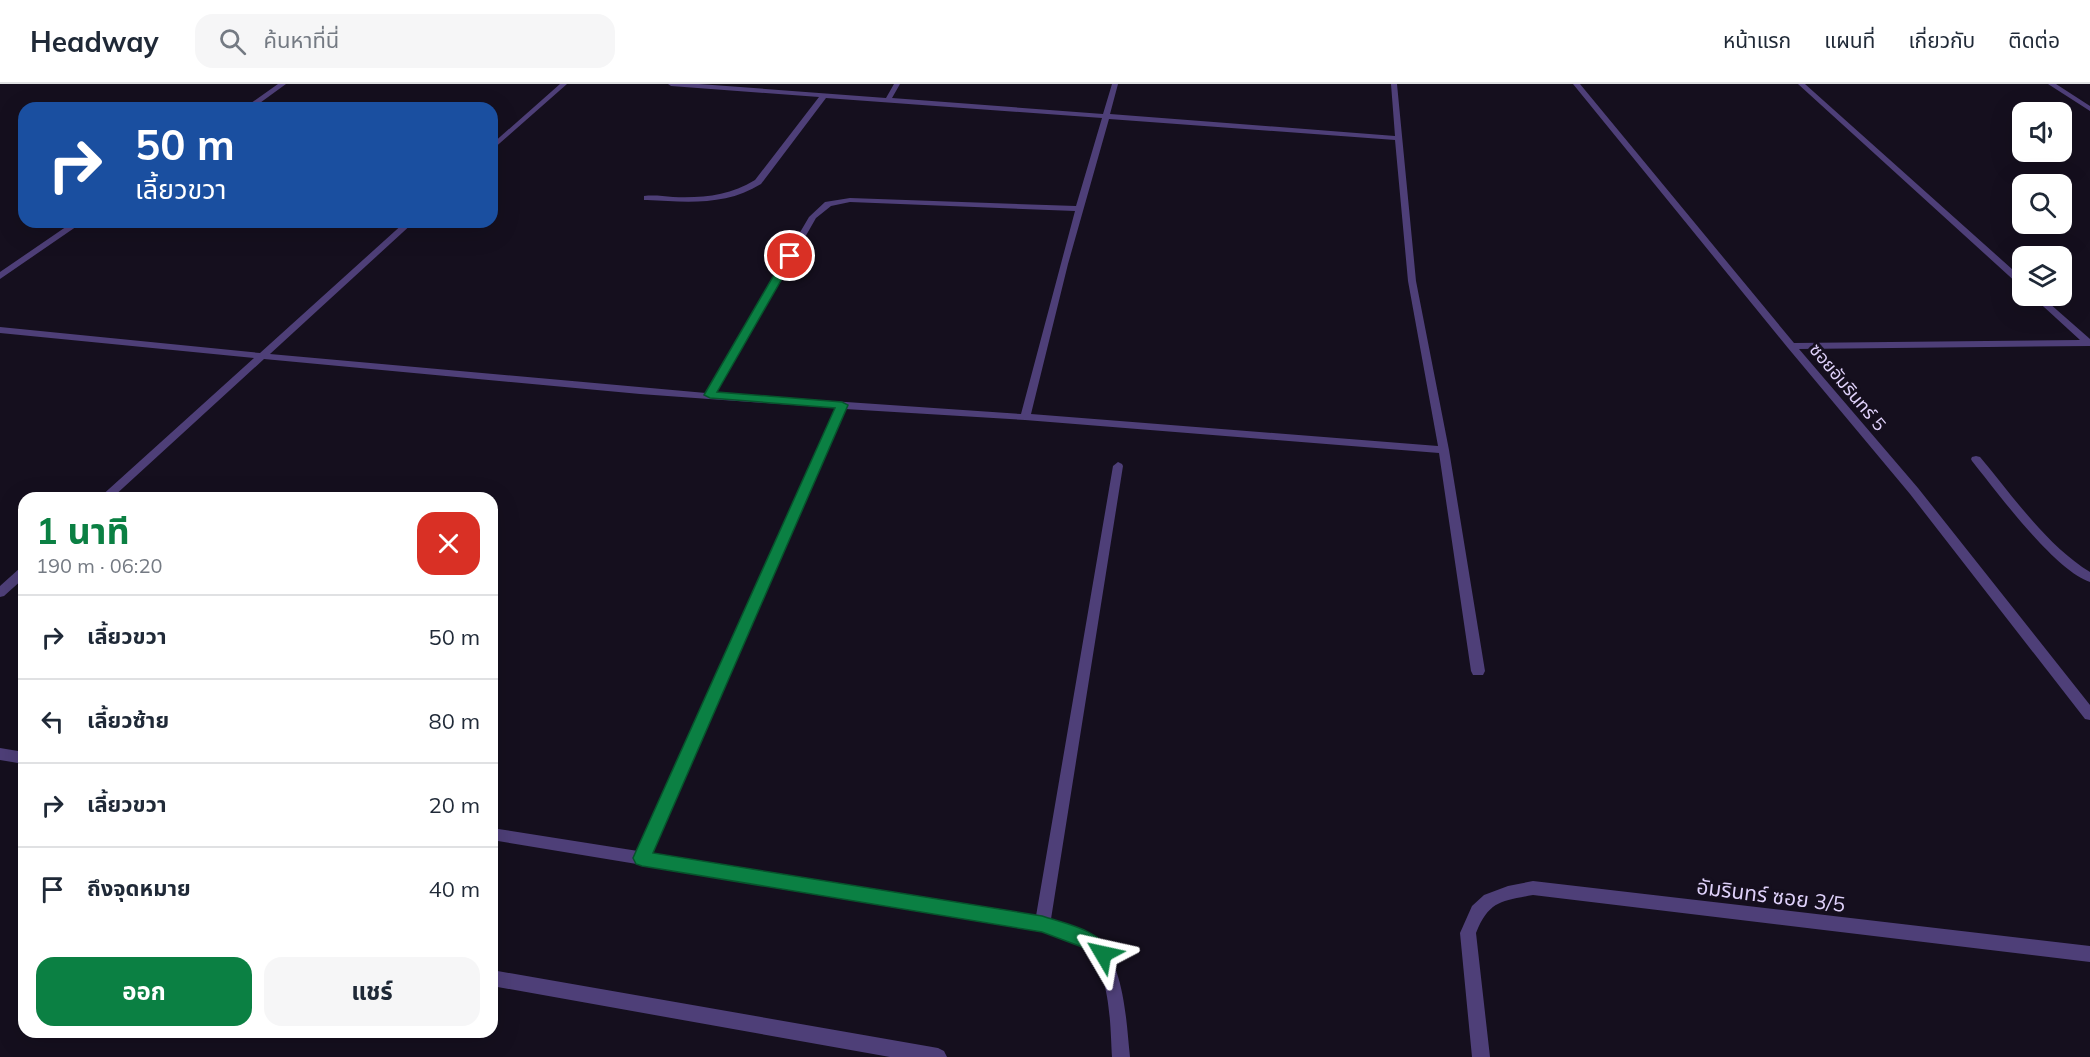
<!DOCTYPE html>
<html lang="th">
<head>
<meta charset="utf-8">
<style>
	:root { --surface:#fff; --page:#f6f6f7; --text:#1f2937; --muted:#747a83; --line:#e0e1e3; --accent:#0b8043 }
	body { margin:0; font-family:Mulish,"Noto Sans Thai",sans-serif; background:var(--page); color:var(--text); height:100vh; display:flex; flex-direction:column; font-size:22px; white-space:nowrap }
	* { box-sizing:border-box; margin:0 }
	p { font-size:20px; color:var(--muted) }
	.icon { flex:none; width:33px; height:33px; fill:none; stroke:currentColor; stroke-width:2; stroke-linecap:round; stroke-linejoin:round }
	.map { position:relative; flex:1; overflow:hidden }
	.side { position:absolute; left:18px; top:408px; width:480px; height:546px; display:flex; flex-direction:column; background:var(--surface); border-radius:18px; box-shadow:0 6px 24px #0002 }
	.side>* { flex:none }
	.top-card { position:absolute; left:18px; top:18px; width:480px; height:126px; border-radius:18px; box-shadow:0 6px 24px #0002; background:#1a4fa0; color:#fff; overflow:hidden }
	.buttons { position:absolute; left:2012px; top:18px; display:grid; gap:12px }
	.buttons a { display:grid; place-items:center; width:60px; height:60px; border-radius:12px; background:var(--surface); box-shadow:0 6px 24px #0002; font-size:30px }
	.pin { position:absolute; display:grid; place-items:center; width:51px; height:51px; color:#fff; margin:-26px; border:3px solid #fff; border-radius:50%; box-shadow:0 2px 6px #0007 }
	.me { position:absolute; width:66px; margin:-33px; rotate:306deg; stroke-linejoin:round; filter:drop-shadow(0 0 4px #0008) }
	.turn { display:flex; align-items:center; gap:21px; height:126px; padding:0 18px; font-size:27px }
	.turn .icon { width:78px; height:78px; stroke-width:2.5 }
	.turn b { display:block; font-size:42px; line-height:51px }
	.round { display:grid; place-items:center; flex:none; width:63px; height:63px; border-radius:18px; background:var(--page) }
	.overview { display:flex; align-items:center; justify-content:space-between; height:102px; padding:0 18px }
	h1 { font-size:36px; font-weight:700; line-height:45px; color:var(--accent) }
	.primary-button { display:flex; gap:12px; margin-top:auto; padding:12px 18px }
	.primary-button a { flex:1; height:69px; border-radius:18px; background:var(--accent); color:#fff; font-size:24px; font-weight:700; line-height:69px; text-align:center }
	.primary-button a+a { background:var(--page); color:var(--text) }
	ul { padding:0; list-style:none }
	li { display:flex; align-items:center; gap:18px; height:84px; padding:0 18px; border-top:2px solid var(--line) }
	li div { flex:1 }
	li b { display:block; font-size:22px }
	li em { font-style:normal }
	header { display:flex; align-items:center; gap:36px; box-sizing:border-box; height:84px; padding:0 30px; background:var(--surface); border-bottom:2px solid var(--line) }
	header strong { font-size:28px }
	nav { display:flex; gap:33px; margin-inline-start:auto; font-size:21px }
	.search { width:420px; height:54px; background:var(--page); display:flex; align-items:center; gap:15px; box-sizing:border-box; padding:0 21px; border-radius:18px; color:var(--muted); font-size:22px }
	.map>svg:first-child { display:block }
</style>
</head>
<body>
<header>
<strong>Headway</strong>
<div class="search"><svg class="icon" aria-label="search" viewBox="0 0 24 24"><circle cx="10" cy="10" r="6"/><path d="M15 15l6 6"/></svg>ค้นหาที่นี่</div>
<nav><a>หน้าแรก</a><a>แผนที่</a><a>เกี่ยวกับ</a><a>ติดต่อ</a></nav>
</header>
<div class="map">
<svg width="2090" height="973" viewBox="0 0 2090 973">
	<rect width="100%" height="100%" fill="#150f1e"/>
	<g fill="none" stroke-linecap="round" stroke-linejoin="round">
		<path fill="#4e3f78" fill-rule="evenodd" d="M278 0H286L253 24H244Z
			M560 0H567L492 66V60Z
			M668 0H699L886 14 894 0H900L892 14 1103 30 1112 0H1118L1110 30 1395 52 1391 0H1397L1416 197 1449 366 1485 587 1483 591H1473L1471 587 1439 369 1025 336 845 325 651 769 1036 832 1113 382 1118 378 1122 380 1123 382 1051 835C1065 839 1081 843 1093 852 1125 876 1126 937 1130 973H1112C1110 940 1111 883 1082 862 1070 854 1055 851 1042 847L492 756V744L638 767 835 324 640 310 264 275 112 414H99L254 274 0 249V243L260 269 405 138H414L270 270 706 309 809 133 825 118 850 114 1076 122 1102 34 826 14 761 100C726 122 687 118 647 116H644V112C653 111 663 112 673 113 703 114 729 112 755 96L819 13 671 2ZM1109 35 1395 56 1408 197 1438 362 1031 330 1068 180ZM850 118 1075 127 1021 330 716 309 816 134 831 122Z
			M73 138H83L0 195V188Z
			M137 138H204C190 147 158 141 141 141Z
			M1976 372 1980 373C2012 411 2047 462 2090 488V498C2055 487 1997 408 1972 377L1971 375 1972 373Z
			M24 483V494L4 512 0 513V502L20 484Z
			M0 664 24 668V680L0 676Z
			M492 886 938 964 944 967 947 973H890L492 902Z"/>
		<path fill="#4e3f78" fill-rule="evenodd" d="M1573 0H1580L1794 259 2080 256 2032 212H2041L2090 255V262L1799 265 1918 404 2090 621V636L2085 635 1910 410 1788 264Z
			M1798 0H1805L2022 194V202L2019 201Z
			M2048 0H2056L2090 22V27Z
			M1533 797 2090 862V878L1533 811C1501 817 1489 817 1476 849L1490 973H1472L1460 849 1472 822 1484 811 1508 802Z"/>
	</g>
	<path fill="#0b8043" stroke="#07532c" stroke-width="1.5" d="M790 169 795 172 717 308 842 318 848 321 653 769 1042 832C1066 840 1101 846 1112 870L1109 876 1103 879 1096 876 1082 863 1042 848 642 782 636 780 633 774 835 324 710 314 704 311 785 172Z"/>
	<g text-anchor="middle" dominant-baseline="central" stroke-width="6" stroke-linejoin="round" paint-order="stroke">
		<g font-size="18" fill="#dfd1fa" stroke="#150f1e">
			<text transform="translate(1848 303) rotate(50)">ซอยอัมรินทร์ 5</text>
		</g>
		<g font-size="21" fill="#dfd1fa" stroke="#150f1e">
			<text transform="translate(1771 811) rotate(7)">อัมรินทร์ ซอย 3/5</text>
		</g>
	</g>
</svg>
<div class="buttons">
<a><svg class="icon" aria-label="sound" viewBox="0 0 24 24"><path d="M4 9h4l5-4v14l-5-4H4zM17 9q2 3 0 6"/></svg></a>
<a><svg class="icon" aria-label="search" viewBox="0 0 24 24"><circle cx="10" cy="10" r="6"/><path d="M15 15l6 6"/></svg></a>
<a><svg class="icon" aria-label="layers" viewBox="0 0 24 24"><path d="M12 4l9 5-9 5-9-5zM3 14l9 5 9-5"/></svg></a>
</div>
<div class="pin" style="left:790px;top:172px;background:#d93025"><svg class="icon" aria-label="arrive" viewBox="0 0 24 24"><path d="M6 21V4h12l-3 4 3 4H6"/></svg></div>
<svg class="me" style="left:1103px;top:870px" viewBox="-20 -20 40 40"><path d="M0-17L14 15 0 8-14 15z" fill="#0b8043" stroke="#fff" stroke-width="4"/></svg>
<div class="top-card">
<div class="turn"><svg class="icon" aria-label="right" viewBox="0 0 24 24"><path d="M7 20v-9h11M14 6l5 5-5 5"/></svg><div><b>50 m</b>เลี้ยวขวา</div></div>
</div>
<section class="side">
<div class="overview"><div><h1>1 นาที</h1><p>190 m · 06:20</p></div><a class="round" style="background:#d93025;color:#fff"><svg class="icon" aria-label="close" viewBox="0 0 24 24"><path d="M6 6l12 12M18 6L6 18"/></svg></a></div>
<ul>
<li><svg class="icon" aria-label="right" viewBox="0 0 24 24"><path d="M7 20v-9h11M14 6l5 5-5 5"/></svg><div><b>เลี้ยวขวา</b></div><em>50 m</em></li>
<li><svg class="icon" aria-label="left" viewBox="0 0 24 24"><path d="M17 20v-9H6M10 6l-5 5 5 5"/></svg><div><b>เลี้ยวซ้าย</b></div><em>80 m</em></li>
<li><svg class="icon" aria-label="right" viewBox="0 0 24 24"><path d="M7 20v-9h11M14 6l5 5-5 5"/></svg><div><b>เลี้ยวขวา</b></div><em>20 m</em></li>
<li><svg class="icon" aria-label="arrive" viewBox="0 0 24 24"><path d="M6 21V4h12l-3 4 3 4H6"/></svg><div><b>ถึงจุดหมาย</b></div><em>40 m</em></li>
</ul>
<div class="primary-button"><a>ออก</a><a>แชร์</a></div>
</section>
</div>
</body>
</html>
